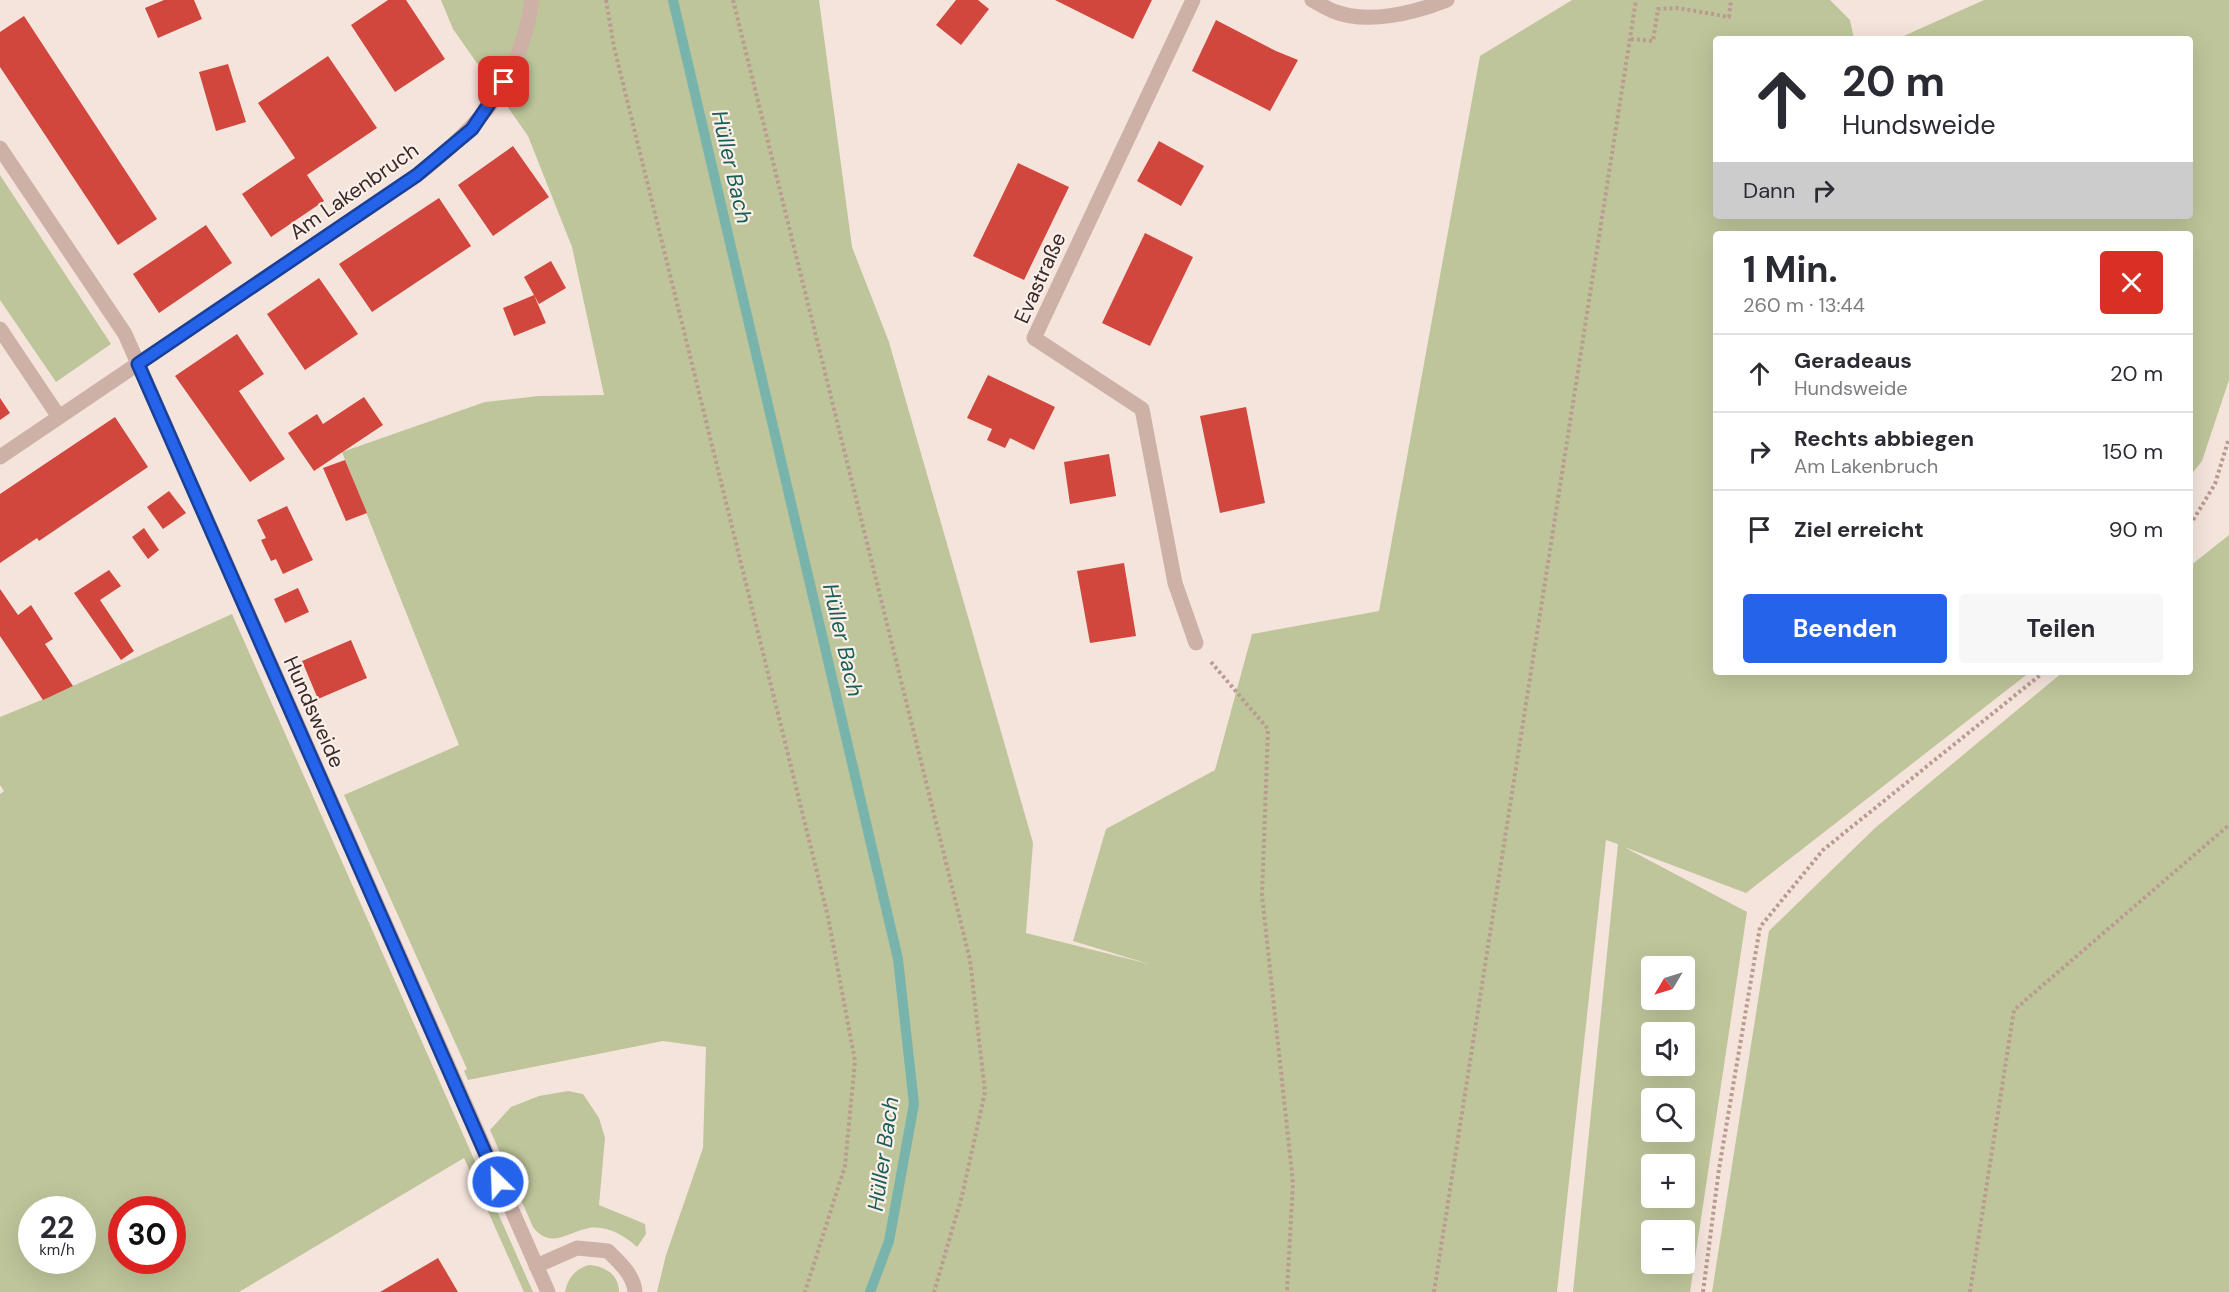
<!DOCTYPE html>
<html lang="de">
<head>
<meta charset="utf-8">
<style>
	:root { --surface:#fff; --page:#f7f7f7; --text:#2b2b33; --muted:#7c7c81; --line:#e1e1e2; --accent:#2563eb }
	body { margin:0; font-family:"DM Sans",sans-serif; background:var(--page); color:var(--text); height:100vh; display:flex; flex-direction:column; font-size:22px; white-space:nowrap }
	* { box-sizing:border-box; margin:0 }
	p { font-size:20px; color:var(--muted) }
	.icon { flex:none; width:33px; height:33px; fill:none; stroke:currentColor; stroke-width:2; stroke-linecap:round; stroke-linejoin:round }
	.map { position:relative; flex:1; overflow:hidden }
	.sheet { position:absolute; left:1713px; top:231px; width:480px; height:444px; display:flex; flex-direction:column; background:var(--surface); border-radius:6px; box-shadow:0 6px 24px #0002 }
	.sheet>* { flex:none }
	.banner { position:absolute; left:1713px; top:36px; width:480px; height:183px; border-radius:6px; box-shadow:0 6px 24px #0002; background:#fff; color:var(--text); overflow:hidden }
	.needle { width:39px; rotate:232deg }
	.buttons { position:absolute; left:1641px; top:956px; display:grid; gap:12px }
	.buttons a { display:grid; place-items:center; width:54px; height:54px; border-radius:6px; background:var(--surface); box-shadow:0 6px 24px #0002; font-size:30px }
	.speed { position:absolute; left:18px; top:1196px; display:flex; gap:12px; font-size:30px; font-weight:700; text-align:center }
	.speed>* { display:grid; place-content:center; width:78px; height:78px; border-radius:50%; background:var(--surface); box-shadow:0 6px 24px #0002; line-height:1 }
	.speed small { font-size:15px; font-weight:400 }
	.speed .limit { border:9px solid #d22; background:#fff; color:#111 }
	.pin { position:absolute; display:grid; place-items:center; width:51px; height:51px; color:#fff; margin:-26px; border-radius:12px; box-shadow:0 3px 9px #0006 }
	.me { position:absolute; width:66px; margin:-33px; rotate:336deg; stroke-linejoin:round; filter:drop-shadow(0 0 4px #0008) }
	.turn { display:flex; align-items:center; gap:21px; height:126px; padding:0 30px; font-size:27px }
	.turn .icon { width:78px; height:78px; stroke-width:2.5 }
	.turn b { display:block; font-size:42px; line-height:51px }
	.then { display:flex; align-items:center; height:57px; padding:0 30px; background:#0003; gap:12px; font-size:22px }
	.round { display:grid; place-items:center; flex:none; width:63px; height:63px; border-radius:6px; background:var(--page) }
	.headline { display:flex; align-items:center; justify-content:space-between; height:102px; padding:0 30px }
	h1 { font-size:36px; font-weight:700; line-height:45px }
	.primary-button { display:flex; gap:12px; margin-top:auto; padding:12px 30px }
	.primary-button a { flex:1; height:69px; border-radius:6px; background:var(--accent); color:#fff; font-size:24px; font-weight:700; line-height:69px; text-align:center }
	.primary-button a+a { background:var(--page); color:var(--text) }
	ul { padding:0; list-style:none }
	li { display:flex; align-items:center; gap:18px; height:78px; padding:0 30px; border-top:2px solid var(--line) }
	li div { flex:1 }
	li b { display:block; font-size:22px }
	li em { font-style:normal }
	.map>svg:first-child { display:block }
</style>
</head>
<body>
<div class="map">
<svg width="2229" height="1292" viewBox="0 0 2229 1292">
	<rect width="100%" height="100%" fill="#f4e4dc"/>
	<path fill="#bec59a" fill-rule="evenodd" d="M441 0H819L852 247 889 342 1033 843 1026 933 1149 964 1073 941 1106 829 1215 770 1252 634 1379 611 1480 56 1572 0H1830L1850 20 1854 39H1716V216H2190V39H1897L1984 0H2229V380L2202 461 2190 476V234H1716V672H2030L1746 893 1624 847 1747 912 1690 1292H1573L1618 844 1606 840 1557 1292H657L666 1255 703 1148 706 1047 663 1041 468 1080 464 1071 467 1069 344 795 459 745 342 452 485 402 539 396 604 395 572 247 528 136 453 29ZM1652 966H1684V999H1652ZM1652 1032H1684V1065H1652ZM1652 1098H1684V1131H1652ZM1652 1164H1684V1197H1652ZM1652 1230H1684V1263H1652Z
		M0 175 111 344 56 382 0 300Z
		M2229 535V1292H1712L1769 931 1875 828 2063 672H2190V566Z
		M232 614 533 1292H524L464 1158 239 1292H0V794L4 791 0 785V717L44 699ZM32 1209H82V1260H32ZM122 1209H172V1260H122Z
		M568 1091 583 1094 599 1118 605 1138 599 1205 645 1224 646 1234 637 1247C625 1236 607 1225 589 1228 567 1232 551 1250 533 1227L490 1130 511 1107 539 1096Z
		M589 1265C604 1266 619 1274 619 1292H565C568 1278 575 1269 589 1265Z"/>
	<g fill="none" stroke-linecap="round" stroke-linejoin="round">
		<path stroke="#78b4ac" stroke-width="10" d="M673 0 898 959 914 1104 889 1241 870 1292"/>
	</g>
	<path fill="#d1463d" d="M164 0H194L202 19 158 38 145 8Z
		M388 0H406L445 59 395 92 351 25Z
		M956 0H978L989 9 961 45 936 25Z
		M1055 0H1152L1133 39Z
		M24 16 157 219 118 245 0 67V32Z
		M1216 20 1276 51 1298 60 1270 111 1192 71Z
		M328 56 377 128 307 175 324 201 271 237 242 194 295 158 258 103Z
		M228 64 246 122 216 131 199 72Z
		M1159 141 1204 166 1181 206 1137 181Z
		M513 146 549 197 493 236 458 185Z
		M1018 163 1069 187 1024 280 973 256Z
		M439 198 471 246 372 312 339 264Z
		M206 225 232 263 159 313 133 274Z
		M1145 233 1193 257 1150 346 1102 323Z
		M551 261 566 288 539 304 534 295 546 323 514 336 503 308 534 295 524 277Z
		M319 278 358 334 305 370 267 314Z
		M237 334 264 374 239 391 285 459 250 482 175 376Z
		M988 375 1055 407 1034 450 1010 438 1005 448 987 440 992 429 967 418Z
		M364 397 383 425 314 471 288 433 317 414 323 424Z
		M0 398 10 413 0 420Z
		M1246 407 1265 503 1220 513 1200 416Z
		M115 417 148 467 39 541 37 538 0 563V494Z
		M1109 454 1116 496 1070 504 1064 462Z
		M345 460 367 513 346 521 323 468Z
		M169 491 186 513 163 529 147 507Z
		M287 506 313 560 283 574 276 559 271 561 261 540 266 538 257 520Z
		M144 528 159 550 148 559 132 537Z
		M1124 563 1136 636 1090 643 1077 571Z
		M109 570 121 586 100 600 134 651 121 660 74 593Z
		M298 588 309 612 285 623 274 599Z
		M0 589 18 615 31 605 53 639 45 644 73 686 43 700 0 636Z
		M351 640 367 678 318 699 302 661Z
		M438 1258 458 1292H380Z"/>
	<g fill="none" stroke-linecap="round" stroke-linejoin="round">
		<path stroke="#ba9b90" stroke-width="4" stroke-dasharray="3 3" stroke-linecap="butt" d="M606 0 614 47 828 917 855 1061 845 1166 805 1292
			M733 0 970 960 985 1092 962 1196 934 1292
			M1631 39 1653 41 1658 9 1678 8 1729 17 1731 0
			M2190 525 2215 484 2229 438
			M1211 662 1268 729 1262 895 1293 1183 1287 1292
			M1434 1292 1636 0
			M1703 1292 1719 1169 1760 927 1823 850 2044 672
			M1970 1292 2014 1010 2229 825"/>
		<path stroke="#ceb1a6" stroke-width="15" d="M1193 0 1034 338 1142 409 1175 583 1196 643
			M1312 0C1319 4 1326 8 1333 11 1367 25 1414 13 1447 0
			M0 148 125 334 548 1292
			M0 329 59 417
			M0 457 417 175C480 126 520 82 532 0
			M536 1266 577 1248 608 1251C619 1262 634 1275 635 1292"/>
	</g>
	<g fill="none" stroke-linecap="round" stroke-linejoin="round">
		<defs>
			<path id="route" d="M498 1182 138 364 417 175 472 129 504 82"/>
		</defs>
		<use href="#route" stroke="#184099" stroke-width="15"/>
		<use href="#route" stroke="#2563eb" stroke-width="10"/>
	</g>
	<g text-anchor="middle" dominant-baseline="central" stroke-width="4.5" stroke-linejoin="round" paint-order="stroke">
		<g font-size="21" fill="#392a28" stroke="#fbefe9">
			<text transform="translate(354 191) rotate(-35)">Am Lakenbruch</text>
			<text transform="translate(1040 278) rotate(-66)">Evastraße</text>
			<text transform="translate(314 712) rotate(66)">Hundsweide</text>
		</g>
		<g font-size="22" font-style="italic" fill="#195f57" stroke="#fbefe9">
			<text transform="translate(732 167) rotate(77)">Hüller Bach</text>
			<text transform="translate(843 640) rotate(77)">Hüller Bach</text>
			<text transform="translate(883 1154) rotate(-82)">Hüller Bach</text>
		</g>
	</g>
</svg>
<div class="buttons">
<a><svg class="needle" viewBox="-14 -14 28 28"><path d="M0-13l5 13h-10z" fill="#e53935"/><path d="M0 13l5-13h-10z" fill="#7c7c81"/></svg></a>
<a><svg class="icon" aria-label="sound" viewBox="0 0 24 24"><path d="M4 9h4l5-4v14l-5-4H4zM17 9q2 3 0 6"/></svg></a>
<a><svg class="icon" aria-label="search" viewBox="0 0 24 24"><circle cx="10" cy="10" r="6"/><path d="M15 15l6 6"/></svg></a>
<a>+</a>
<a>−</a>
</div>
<div class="speed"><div>22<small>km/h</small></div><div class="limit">30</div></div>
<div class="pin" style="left:504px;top:82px;background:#d93025"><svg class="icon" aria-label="arrive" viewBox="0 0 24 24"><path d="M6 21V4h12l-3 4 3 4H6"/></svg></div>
<svg class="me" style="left:498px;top:1182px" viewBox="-20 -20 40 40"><circle r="17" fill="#2563eb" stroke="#fff" stroke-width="3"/><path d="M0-11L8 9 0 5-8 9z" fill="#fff"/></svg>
<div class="banner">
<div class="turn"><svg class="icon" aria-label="ahead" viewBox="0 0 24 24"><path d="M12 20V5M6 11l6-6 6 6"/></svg><div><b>20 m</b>Hundsweide</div></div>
<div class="then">Dann<svg class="icon" aria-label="right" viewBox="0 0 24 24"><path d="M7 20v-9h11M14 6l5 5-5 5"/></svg></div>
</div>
<section class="sheet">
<div class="headline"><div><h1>1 Min.</h1><p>260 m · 13:44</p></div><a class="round" style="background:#d93025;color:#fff"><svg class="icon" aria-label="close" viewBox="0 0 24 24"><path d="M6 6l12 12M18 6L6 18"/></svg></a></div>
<ul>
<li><svg class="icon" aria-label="ahead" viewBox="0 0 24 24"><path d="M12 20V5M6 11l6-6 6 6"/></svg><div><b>Geradeaus</b><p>Hundsweide</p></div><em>20 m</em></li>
<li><svg class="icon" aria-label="right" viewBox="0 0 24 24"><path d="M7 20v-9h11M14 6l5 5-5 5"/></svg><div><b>Rechts abbiegen</b><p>Am Lakenbruch</p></div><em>150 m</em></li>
<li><svg class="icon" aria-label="arrive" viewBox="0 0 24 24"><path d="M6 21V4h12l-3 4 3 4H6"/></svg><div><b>Ziel erreicht</b></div><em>90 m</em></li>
</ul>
<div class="primary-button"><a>Beenden</a><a>Teilen</a></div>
</section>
</div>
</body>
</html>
